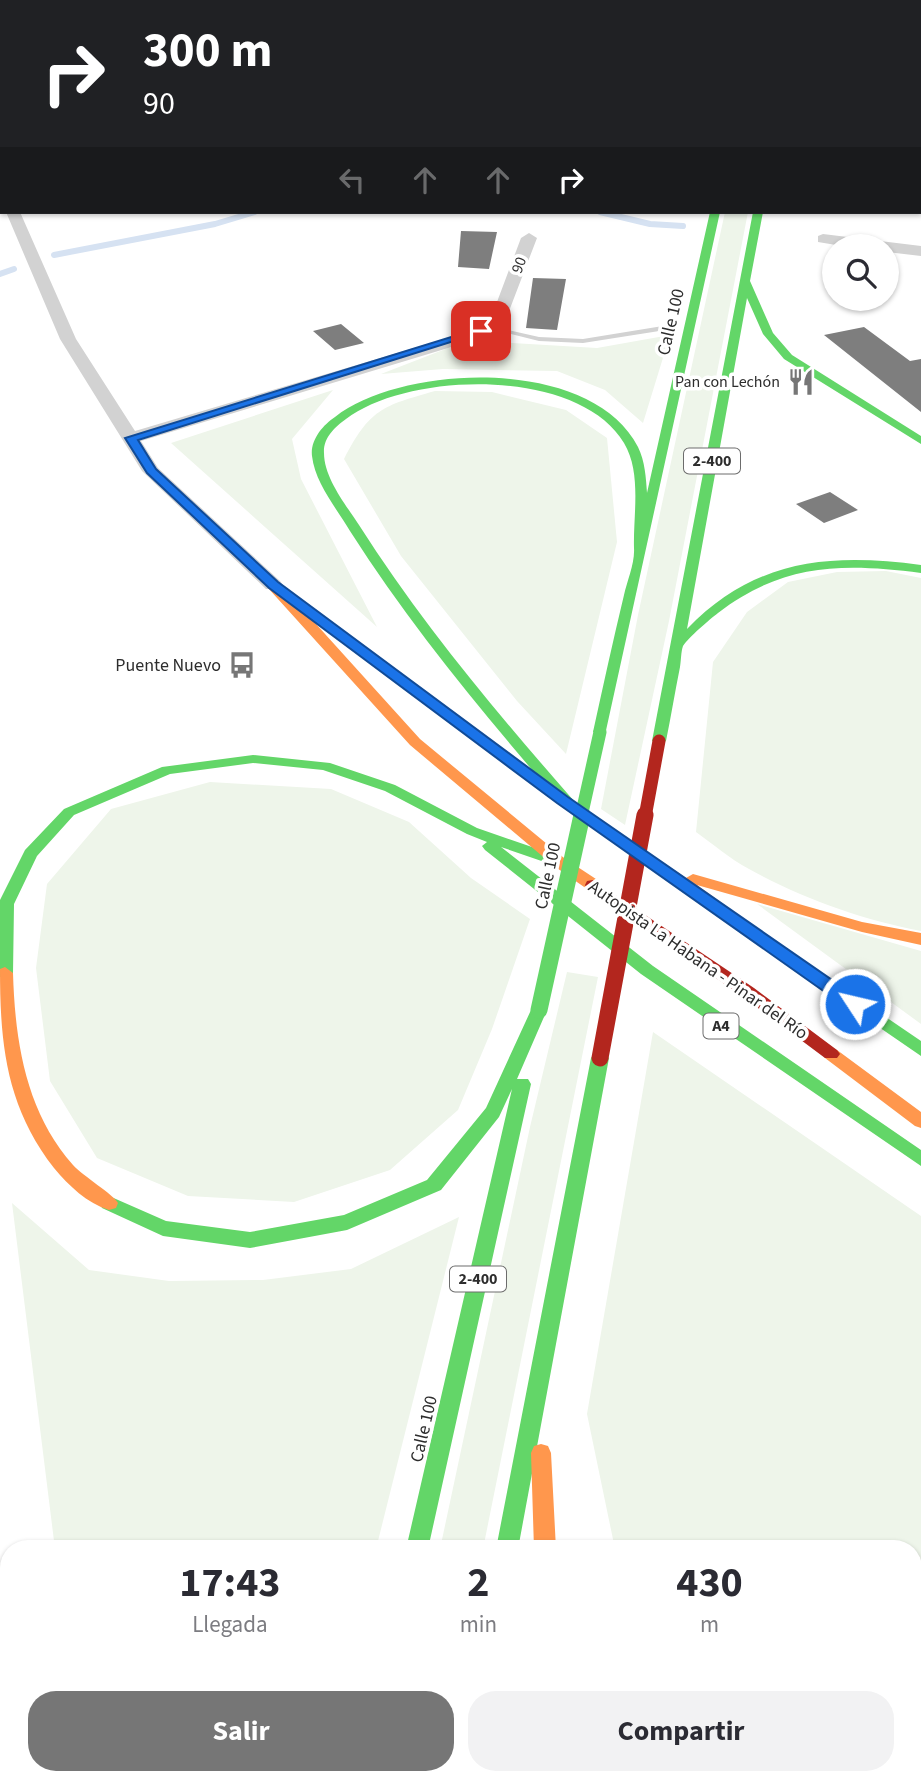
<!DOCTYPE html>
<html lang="es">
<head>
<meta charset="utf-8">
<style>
	:root { --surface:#fff; --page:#f2f2f3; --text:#2b2b33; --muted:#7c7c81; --accent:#767676 }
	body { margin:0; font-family:"Source Sans 3",sans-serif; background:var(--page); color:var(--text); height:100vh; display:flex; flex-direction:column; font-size:26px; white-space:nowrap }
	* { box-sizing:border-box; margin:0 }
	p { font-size:23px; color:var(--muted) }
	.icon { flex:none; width:38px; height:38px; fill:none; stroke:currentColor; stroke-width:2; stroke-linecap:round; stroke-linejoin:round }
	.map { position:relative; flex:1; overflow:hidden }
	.sheet { position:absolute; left:0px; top:1540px; width:922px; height:245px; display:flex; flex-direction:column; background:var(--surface); border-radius:28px 28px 0 0; box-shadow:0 2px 5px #0004 }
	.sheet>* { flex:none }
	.banner { position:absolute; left:0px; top:0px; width:922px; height:214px; box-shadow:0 2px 5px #0004; background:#202124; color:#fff; overflow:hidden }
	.tools { position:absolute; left:822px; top:234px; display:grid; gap:14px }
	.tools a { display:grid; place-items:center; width:77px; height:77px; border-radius:50%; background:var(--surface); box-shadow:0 2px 5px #0004; font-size:35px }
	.pin { position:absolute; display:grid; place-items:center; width:60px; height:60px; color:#fff; margin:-30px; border-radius:14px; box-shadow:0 4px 10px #0006 }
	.me { position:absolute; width:77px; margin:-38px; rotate:305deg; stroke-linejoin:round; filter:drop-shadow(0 0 5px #0008) }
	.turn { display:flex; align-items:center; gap:24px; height:147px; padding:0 28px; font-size:32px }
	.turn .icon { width:91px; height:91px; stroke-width:2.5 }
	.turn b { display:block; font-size:49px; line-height:60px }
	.lanes { display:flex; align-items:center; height:66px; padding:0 28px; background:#0003; justify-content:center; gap:35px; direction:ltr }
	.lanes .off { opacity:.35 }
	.eta { display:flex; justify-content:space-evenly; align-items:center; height:119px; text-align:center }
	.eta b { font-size:42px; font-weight:700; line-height:49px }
	.cta { display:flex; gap:14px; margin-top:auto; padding:14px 28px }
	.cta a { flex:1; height:80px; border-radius:28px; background:var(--accent); color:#fff; font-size:28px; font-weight:700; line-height:80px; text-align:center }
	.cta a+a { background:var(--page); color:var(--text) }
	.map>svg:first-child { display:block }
</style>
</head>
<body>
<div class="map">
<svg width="921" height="1785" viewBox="0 0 921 1785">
	<rect width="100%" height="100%" fill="#fff"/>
	<path fill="#eef5ea" d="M725 212H748L669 621 625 825 601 809 638 615Z
		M670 335 643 423 605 390 557 371 443 369 381 374 448 348 494 342 597 348Z
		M333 390 292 439 301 479 377 627 171 443Z
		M435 391 492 392 566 410 607 438 617 542 566 754 517 701 401 556 344 459C370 409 382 406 435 391Z
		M886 571 921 578V931C863 920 801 898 749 869 730 859 713 844 696 832L713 662 747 612 788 582 837 572Z
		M210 782 331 789 409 822 471 878 530 919 492 1029 458 1110 390 1170 294 1202 188 1196 97 1158 50 1081 36 968 47 884 111 809Z
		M757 904 921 951V1024Z
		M567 972 598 977 483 1549H440L530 1127Z
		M653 1032 921 1216V1785H731L723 1776H914V1549H615L587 1414Z
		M12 1203 89 1270 169 1281 263 1280 351 1269 459 1217 376 1549H55Z
		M83 1776H319L317 1785H84Z
		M495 1776H573L578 1785H493Z"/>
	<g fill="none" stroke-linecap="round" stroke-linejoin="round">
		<path stroke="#d6e2f2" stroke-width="6" d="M600 212 650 224 683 226
			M54 255 215 224 255 212
			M0 274 14 269"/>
		<path fill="#d6e2f2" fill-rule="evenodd" d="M471 0H507L509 2H472Z
			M920 31H921V47H920Z"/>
	</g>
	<path fill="#7e7e7e" d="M461 231 497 232 489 269 458 267Z
		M533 278 566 279 557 330 526 328Z
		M341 324 364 343 335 350 313 331Z
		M864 327 910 361 921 359V412L824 335Z
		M830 492 858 510 824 523 796 504Z"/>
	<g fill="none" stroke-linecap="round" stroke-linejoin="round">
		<path fill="#d2d2d2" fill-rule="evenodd" d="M669 325 673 327 672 329 583 343 539 341 491 329 495 327 539 337 583 339Z"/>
		<path fill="#d2d2d2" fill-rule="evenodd" d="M0 84 2 85V93L0 92Z
			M920 106H921V114H920Z
			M0 150H2V170H0Z
			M920 179H921V187H920Z
			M6 212H20L76 339 135 431 488 326 521 238 529 233 537 238 501 332 141 441 158 468 280 581 283 585 280 589H266L142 471 60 339Z
			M823 234 921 246V256L887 252V247H848L818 242V236Z"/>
		<path fill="#63d668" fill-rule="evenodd" d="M741 0H749L750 2H742Z
			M818 0H829L816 2Z
			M710 212H720L605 735 600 736 593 732C603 686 613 641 624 595 627 581 635 563 634 548 633 515 642 473 624 443 579 367 409 371 346 419 335 427 323 438 324 453 324 478 346 505 359 525 422 624 497 713 574 801L576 804 569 809 564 807C488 719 413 630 350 531 337 509 315 483 312 456 310 440 323 425 335 417 405 363 592 357 638 447 645 461 646 478 647 493Z
			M753 212H763L750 281 773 333 792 355 921 436V444L784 359 763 334 747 298 687 629C755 559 829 553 921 565V573C843 563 783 563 718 613 709 620 689 637 683 646 681 651 681 662 680 667 675 692 671 716 666 741L659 745 652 741Z
			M343 632 518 760 520 763 518 766H508L338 639 336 636Z
			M253 755 330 763 395 785 477 828 564 858 567 862 559 867 501 847 653 966 921 1150V1166L641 974 485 850 482 846 487 842 467 834 385 791 323 770 253 763 170 774 74 815 37 856 14 904 13 973 11 977H0V900L25 850 64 809 162 767Z
			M780 945 921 1041V1056L774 955 772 951 774 947Z
			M539 1004 545 1006 547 1010 517 1079H528L531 1084 428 1549H406L512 1089 499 1117 441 1190 347 1230 250 1248 163 1236 102 1208 100 1203 102 1198 109 1196 166 1221 250 1232 344 1215 427 1180 486 1108 531 1010 533 1006Z
			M600 1052 606 1054 609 1058 518 1549H496L591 1058 594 1054Z
			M354 1776H378L376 1785H352Z
			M620 1776H648L652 1785H624Z"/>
		<path fill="#ff974d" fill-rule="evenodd" d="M273 581 278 582 420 739 564 858 599 881 601 885 599 889H587L554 866 410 745 268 588 267 585Z
			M559 792 686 878 693 874 862 922 921 933V945L862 932 697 885 788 951 786 955H774L554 800 552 797 554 794Z
			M5 967 13 973C15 1042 26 1112 73 1165 83 1176 114 1195 118 1203L116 1208 109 1210C87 1203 69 1186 54 1168 6 1106 0 1044 0 969Z
			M831 1048 837 1050 921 1112V1128L915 1126 825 1058 822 1054 825 1050Z
			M541 1444 548 1446 551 1453 556 1549H534L531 1453 534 1446Z"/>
		<path fill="#b3261e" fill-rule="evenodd" d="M593 880 754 988 837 1050 840 1054 837 1058H825L742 996 587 889 585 885 587 881Z
			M448 1776H472L470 1785H446Z"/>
		<path stroke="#63d668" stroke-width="13" d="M581 817 600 732"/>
		<path stroke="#63d668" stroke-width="17" d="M539 1010 582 815"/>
		<path stroke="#b3261e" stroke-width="13" d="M645 817 659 741"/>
		<path stroke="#b3261e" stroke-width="17" d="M600 1058 645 815"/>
	</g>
	<path fill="#1a73e8" stroke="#114b97" stroke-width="2" d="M477 329 486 331 138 440 156 469 278 582 568 797 861 1000 863 1004 861 1009H849L557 803 269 588 147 473 125 438Z"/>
	<defs>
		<symbol id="restaurant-bare" viewBox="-9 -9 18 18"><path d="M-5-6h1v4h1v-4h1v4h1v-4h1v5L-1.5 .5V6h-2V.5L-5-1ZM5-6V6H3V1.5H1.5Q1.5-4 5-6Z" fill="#767676" stroke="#fff" stroke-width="2.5" paint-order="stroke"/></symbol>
		<symbol id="bus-bare" viewBox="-9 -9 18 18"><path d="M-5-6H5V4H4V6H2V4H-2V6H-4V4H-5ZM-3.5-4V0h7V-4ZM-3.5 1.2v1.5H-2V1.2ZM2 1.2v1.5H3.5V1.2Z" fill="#767676" stroke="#fff" stroke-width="2.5" paint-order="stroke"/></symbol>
	</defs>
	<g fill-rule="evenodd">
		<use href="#restaurant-bare" x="782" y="363" width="38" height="38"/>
		<use href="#bus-bare" x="223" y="646" width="38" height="38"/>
	</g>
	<g text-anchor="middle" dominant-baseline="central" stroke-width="7" stroke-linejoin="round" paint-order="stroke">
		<g font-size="16" fill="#2d2d2d" stroke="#fff">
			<text transform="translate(519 265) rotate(-70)">90</text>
		</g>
		<g font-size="16" fill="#2d2d2d" stroke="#fff" text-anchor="end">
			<text x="780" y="382">Pan con Lechón</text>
		</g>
		<g fill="#fff" stroke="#6c6c6c" stroke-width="2">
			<rect x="684" y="448.5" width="56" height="25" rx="5"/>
			<rect x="703.5" y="1013.5" width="35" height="25" rx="5"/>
			<rect x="450" y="1266.5" width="56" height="25" rx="5"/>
		</g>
		<g font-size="16" font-weight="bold" fill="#2d2d2d">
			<text x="712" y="461">2-400</text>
			<text x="721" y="1026">A4</text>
			<text x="478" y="1279">2-400</text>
		</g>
		<g font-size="18" fill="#2d2d2d" stroke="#fff">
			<text transform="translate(671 322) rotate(-77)">Calle 100</text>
			<text transform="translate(548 876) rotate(-78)">Calle 100</text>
			<text transform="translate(698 960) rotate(35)">Autopista La Habana - Pinar del Río</text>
			<text transform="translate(424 1429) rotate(-77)">Calle 100</text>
		</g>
		<g font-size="18" fill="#2d2d2d" stroke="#fff" text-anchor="end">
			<text x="221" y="665">Puente Nuevo</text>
		</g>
	</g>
</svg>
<div class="tools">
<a><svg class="icon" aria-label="search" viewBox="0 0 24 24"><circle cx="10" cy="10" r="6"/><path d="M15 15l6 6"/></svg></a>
</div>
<div class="pin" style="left:481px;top:331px;background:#d93025"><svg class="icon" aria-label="arrive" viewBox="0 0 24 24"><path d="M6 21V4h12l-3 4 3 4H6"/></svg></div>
<svg class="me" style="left:855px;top:1004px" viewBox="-20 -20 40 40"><circle r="17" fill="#1a73e8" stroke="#fff" stroke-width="3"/><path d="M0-11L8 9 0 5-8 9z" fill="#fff"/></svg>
<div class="banner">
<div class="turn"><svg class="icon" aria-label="right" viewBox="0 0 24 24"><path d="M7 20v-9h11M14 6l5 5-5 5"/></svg><div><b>300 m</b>90</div></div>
<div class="lanes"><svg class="icon off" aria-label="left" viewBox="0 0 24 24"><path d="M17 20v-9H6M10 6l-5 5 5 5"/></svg><svg class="icon off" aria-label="ahead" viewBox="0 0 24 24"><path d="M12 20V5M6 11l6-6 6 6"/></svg><svg class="icon off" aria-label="ahead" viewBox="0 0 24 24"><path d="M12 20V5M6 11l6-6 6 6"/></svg><svg class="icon" aria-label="right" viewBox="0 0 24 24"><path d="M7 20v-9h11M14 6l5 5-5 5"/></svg></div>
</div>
<section class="sheet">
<div class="eta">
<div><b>17:43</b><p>Llegada</p></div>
<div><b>2</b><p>min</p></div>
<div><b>430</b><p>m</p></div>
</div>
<div class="cta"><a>Salir</a><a>Compartir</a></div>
</section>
</div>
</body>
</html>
